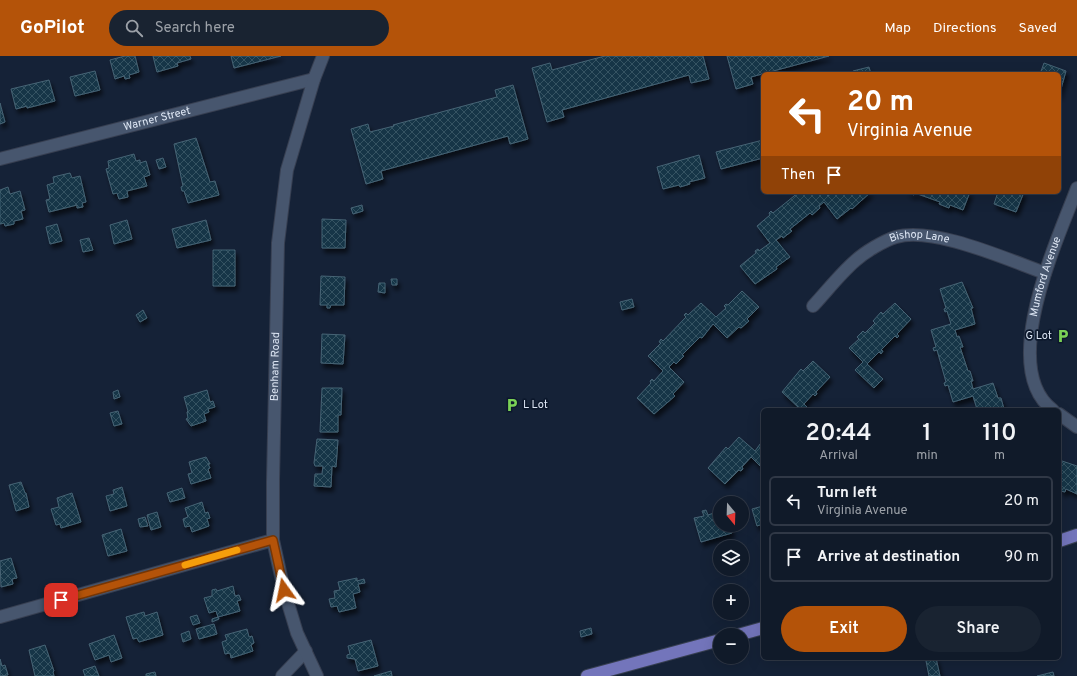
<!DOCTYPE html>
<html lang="en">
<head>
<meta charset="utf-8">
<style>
	:root { --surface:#101a29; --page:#192331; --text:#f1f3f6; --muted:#9ca1a8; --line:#303846; --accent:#b45309 }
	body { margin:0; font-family:Overpass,sans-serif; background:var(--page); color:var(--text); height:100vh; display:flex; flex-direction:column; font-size:15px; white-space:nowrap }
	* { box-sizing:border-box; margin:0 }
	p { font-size:13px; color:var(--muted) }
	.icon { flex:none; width:22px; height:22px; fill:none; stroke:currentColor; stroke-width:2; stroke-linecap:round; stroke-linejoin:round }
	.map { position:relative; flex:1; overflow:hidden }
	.drawer { position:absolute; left:761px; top:352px; width:300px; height:252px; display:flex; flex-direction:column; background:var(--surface); border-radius:6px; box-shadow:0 4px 16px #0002,0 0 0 1px var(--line) }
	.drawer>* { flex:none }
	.top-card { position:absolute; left:761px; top:16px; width:300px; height:122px; border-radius:6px; box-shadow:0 4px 16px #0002,0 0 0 1px var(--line); background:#b45309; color:#fff; overflow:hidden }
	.needle { width:26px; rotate:161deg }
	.fabs { position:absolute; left:713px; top:440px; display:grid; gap:8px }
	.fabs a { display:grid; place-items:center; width:36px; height:36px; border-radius:50%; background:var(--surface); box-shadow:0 4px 16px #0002,0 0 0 1px var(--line); font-size:20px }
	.pin { position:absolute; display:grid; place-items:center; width:34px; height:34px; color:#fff; margin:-17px; border-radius:8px; box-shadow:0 2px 6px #0006 }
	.me { position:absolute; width:44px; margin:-22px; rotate:348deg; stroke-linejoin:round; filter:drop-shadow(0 0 3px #0008) }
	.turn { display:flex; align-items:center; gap:14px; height:84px; padding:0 20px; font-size:18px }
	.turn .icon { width:52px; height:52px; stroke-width:2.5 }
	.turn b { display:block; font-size:28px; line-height:34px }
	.then { display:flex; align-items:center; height:38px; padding:0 20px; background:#0003; gap:8px; font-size:15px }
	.eta { display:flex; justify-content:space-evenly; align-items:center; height:68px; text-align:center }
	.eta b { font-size:24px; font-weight:600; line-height:28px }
	.cta { display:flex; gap:8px; margin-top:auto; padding:8px 20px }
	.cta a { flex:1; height:46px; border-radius:24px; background:var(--accent); color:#fff; font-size:16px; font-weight:600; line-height:46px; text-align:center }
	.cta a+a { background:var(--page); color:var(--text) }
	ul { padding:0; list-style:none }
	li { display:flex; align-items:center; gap:12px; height:50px; margin:0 8px 6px; padding:0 12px; border:2px solid var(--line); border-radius:6px }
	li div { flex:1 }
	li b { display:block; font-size:15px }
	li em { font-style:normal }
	header { display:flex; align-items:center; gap:24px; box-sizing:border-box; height:56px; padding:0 20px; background:var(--accent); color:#fff }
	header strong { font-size:19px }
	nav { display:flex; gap:22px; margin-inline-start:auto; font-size:14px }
	.search { width:280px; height:36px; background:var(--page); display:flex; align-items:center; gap:10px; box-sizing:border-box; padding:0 14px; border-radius:22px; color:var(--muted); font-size:15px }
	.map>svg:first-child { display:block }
</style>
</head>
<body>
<header>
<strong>GoPilot</strong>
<div class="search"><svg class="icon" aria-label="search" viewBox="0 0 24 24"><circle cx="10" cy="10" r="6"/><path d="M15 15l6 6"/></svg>Search here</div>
<nav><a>Map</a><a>Directions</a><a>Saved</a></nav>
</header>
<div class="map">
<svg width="1077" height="620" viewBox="0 0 1077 620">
	<defs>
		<pattern id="building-cross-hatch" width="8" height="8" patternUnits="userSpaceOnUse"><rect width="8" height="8" fill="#133547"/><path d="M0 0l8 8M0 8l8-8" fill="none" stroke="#355262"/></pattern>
		<filter id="shadow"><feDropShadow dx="2.5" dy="4.5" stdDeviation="2" flood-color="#0009"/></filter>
	</defs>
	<rect width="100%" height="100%" fill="#152237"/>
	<path fill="url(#building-cross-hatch)" stroke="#476475" filter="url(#shadow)" d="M125 0H135L139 16 129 19 130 22 125 23 124 20 115 23 110 4Z
		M153 0H190L191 3 177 7 178 10 157 16Z
		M231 0H281L234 12Z
		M605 0H703L709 23 691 27 689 19 562 54 564 61 547 66 532 12 550 7 552 14Z
		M727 0H829L751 21 753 28 736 33Z
		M1044 7 1066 15 1059 40V18H1040Z
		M869 11 871 18H854L853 15Z
		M95 15 100 34 75 40 70 21Z
		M49 24 55 45 27 52V50L16 53 11 33Z
		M513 29 528 83 510 88 508 80 381 115 383 123 366 128 351 73 368 68 370 76 394 70 393 69 497 41 495 34Z
		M0 47 5 66 0 68Z
		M196 82 210 126 215 125 219 139 188 147 184 135H182L181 131 183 130 174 88Z
		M763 84V102L721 113 716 96Z
		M134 98 136 105 140 104V107L146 105 150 119 144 121 147 130 127 135 128 141 119 143 117 137 113 138 106 113 109 112 108 105Z
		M699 99 705 122 689 126 690 128 680 131 679 129 663 133 657 111Z
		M163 102 166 111 159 113 156 104Z
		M70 117 72 122 80 120 86 146 82 147 83 151 77 152V149L49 156 46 144 50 143 47 129 54 127 53 121Z
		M8 131 10 138 20 135 25 154 21 155 23 163 14 165V168L5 170 4 167 0 168V134Z
		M799 136H825L828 140 833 136H871L852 153 851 152 837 163 824 146 819 150 820 152 812 159 810 157 790 173 792 175 783 182 782 180 776 184 790 201 776 211 777 213 755 228 740 210 756 197 755 195 758 193 759 195 770 187 757 170 770 159 769 157 771 155 773 157Z
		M907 136H970L963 154 950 149 949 152 939 148 940 146 915 137 914 139Z
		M998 136H1024L1016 156 994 148Z
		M362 149 363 155 353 158 351 152Z
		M322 163 346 164 345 192H322Z
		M127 164 132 183 114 188 110 169Z
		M206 164 211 184 177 192 172 173Z
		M57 168 62 185 50 188 46 171Z
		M89 182 93 194 83 196 80 184Z
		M213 194H235V230H213Z
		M321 220 345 221 344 249H331L330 252H327V249H320Z
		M391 223H397V229H392Z
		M962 226 973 252H971L975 268 955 274 957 281 959 280 963 291H960L968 315H970L973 325H971L973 333 993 327 998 342H1001L1004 353 1002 354H975L977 353 973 340 953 346 948 329 945 330 944 327 946 326 937 294 934 295 933 292 936 291 931 274 951 268 947 255 945 256 944 253 946 252 940 233Z
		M379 227H385V237L378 236Z
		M742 235 759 251 747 263 749 265 741 272 739 271 727 282 713 268 702 282 700 281 682 299 684 300 676 308 674 306 669 311 684 326 673 338 675 340 654 358 637 342 651 327 650 325 652 323 654 325 663 315 648 300 661 287 659 286 661 283 663 285 686 261 684 259 686 257 688 259 701 247 716 261 726 252 724 250 726 248 728 249Z
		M632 243 634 251 622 254 620 246Z
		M895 247 911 263 897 278 899 280 897 282 895 280 881 294 883 295 881 298 879 296 867 308 883 323 874 332 855 314 863 306 849 292 859 283 857 281 863 275 865 277 875 267 873 265 881 256 883 258Z
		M143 254 147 262 140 266 136 259Z
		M322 278 345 279 343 308 321 307Z
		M813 305 830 321 816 336 817 338 815 340 813 338 804 348 810 354H795L798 351 782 336 801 313 803 315Z
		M322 332H342L341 359H338V376H320Z
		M118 334 120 341 114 343 113 336Z
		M207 334 210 346 213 345 215 351 208 353 209 356 204 358 206 365 191 370 186 363 188 362 187 356 188 355 184 341Z
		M118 355 122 368 114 370 110 357Z
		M739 381 755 395 763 384V413L751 401 742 411 743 413 741 415 739 414 725 428 708 412 726 391 728 393Z
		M317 383 338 384 336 411 332 410 331 431 314 430 315 418H322L323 410H315L314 407Z
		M206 401 210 408H208L210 412 208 413 211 422 191 428 188 418 192 417 189 406Z
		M1059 404 1077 410V438L1066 433 1065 436 1061 435 1062 432 1059 430Z
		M21 426 25 437H26L29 451 16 455 9 429Z
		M122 431 127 450 110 455 106 440 114 438 113 434Z
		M182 432 185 442 170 446 167 437Z
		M72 437 81 466 61 472 60 468 56 469 51 453 59 451 57 442Z
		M202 446 205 457 208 456 210 462 207 463 209 470 192 476 190 470 185 471 183 463 188 461 185 452Z
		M763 450V468L757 470 752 453Z
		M706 454 708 459 720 455V469H730L732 477 701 486 694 462 704 460 702 455Z
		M157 456 161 471 151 474 147 459Z
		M145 461 148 470 140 471 138 463Z
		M121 473 127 495 108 500 102 479Z
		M11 502 17 522 12 523 13 528 1 531 0 505Z
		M357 522V525L364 523 365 527 358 528 360 536 353 538 356 552 339 556 337 550 331 551 329 543 335 542 334 535 340 534 338 526Z
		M233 530 235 540 239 539 241 544 237 545 240 555 218 561 219 563 212 566V563L218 561 216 555 209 557 204 542 212 540V534L216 533 217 535Z
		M144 556 145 560 157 556 163 579 139 586 137 582 133 583 126 561Z
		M197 559 200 567 193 569 190 561Z
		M214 568 217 578 199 583 196 573Z
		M591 572 592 578 581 581 580 575Z
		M247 573 249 581 252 580 254 587 251 589 253 595 231 602 230 597 225 598 222 586 227 584 225 579Z
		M189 575 191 583 183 586 181 578Z
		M114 579 122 602 111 606 109 599 95 604 89 588Z
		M371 584 378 610 358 615 355 603 347 602V599L350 598 348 590Z
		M45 589 54 615 53 616 54 620H35L29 594Z
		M936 602 940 620H929L926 605Z
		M0 603 2 610 5 609 8 619 0 620Z
		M95 610 99 620H85L83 614Z
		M391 615 392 620H374Z
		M155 616 156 620H146V618Z
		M1053 616 1054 620H1037Z"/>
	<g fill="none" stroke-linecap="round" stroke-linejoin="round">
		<defs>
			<g id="minor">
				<path id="s1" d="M0 103 314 23"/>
				<path id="s2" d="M813 250C827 235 840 218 855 205 865 196 883 185 896 181 934 170 1008 204 1045 217"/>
				<path id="s3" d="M1053 354C997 312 1058 183 1077 132"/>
				<path d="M1059 358 1077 371"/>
				<path d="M0 561 273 484"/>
				<path d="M282 620 306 595"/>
				<path id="s4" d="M317 620 297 577 284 534 273 484V425L278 187 287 114 314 23 323 0"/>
			</g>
			<path id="major" d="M1059 485 1077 479
				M738 579 763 572
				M587 620 720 584"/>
		</defs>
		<use href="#minor" stroke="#373f51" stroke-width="14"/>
		<use href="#major" stroke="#373f51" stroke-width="14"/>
		<use href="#minor" stroke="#47566e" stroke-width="12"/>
		<use href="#major" stroke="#7375bb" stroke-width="12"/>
	</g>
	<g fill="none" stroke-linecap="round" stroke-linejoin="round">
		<defs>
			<path id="route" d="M61 544 273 484 284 534"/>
		</defs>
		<use href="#route" stroke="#753606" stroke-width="10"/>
		<use href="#route" stroke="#b45309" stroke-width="7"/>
		<path stroke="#f59e0b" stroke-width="7" d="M185 509 237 494"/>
	</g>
	<defs>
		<symbol id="parking-bare" viewBox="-9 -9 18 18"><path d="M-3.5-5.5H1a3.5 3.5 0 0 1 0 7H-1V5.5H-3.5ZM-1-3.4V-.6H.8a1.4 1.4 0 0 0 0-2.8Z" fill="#7bd156" stroke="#0c182c" stroke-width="2.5" paint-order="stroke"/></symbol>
	</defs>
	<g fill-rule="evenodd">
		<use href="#parking-bare" x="1053" y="270" width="20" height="20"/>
		<use href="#parking-bare" x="502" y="339" width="20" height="20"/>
	</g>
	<g text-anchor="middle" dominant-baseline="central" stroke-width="3.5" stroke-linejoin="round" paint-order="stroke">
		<g font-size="11" fill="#dde6f4" stroke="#0c182c">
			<text stroke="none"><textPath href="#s1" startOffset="162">Warner Street</textPath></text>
			<text stroke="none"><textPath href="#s2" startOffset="133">Bishop Lane</textPath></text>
			<text stroke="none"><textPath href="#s3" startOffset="142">Mumford Avenue</textPath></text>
			<text stroke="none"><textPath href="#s4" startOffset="317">Benham Road</textPath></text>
		</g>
		<g font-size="11" fill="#dde6f4" stroke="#0c182c" text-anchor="end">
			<text x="1052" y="280">G Lot</text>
			<text x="523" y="349" text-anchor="start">L Lot</text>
		</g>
	</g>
</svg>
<div class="fabs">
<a><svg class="needle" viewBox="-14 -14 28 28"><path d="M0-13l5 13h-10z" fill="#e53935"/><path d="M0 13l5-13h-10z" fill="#9ca1a8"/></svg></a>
<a><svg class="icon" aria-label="layers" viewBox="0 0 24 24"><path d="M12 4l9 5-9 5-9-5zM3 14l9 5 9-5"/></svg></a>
<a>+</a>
<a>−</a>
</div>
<div class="pin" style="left:61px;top:544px;background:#d93025"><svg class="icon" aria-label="arrive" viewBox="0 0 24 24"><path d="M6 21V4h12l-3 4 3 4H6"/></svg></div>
<svg class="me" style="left:284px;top:534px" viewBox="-20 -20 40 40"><path d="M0-17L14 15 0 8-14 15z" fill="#b45309" stroke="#fff" stroke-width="4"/></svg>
<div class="top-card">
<div class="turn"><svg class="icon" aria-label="left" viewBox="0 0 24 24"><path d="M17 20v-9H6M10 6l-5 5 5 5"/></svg><div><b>20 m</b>Virginia Avenue</div></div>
<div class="then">Then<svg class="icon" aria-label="arrive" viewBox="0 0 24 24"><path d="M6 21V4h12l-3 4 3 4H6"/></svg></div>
</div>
<section class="drawer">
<div class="eta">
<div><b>20:44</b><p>Arrival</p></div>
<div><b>1</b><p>min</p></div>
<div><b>110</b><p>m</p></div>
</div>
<ul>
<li><svg class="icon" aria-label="left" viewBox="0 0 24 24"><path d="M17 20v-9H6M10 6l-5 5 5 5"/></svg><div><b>Turn left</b><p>Virginia Avenue</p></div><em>20 m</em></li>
<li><svg class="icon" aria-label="arrive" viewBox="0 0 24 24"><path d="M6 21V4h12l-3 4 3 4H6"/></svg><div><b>Arrive at destination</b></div><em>90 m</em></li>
</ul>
<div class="cta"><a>Exit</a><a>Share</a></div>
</section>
</div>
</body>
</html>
